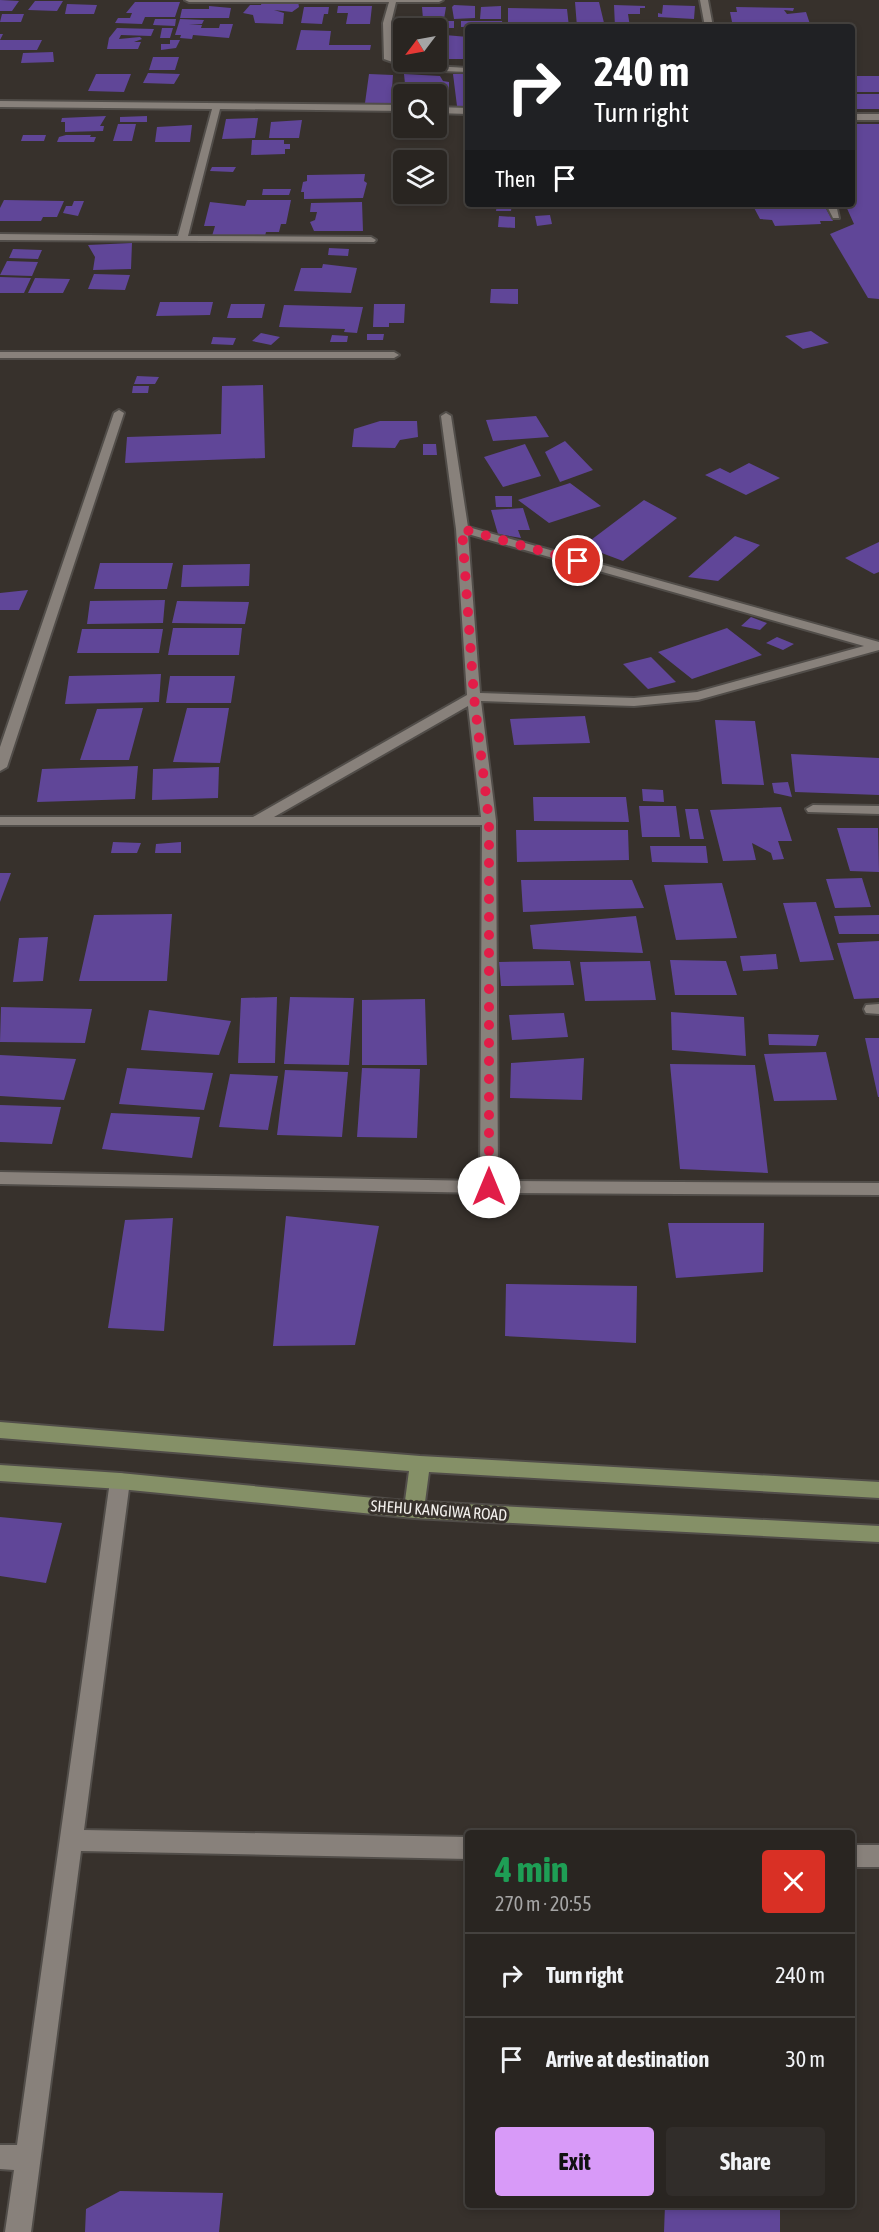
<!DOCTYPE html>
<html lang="en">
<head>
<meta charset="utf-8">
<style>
	:root { --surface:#292521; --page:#312d2a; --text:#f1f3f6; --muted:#a5a5a5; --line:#45423f; --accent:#d89af8 }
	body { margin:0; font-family:"Asap Condensed",sans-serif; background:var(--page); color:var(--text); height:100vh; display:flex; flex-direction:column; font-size:22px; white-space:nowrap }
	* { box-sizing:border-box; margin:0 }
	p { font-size:20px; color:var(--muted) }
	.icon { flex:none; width:33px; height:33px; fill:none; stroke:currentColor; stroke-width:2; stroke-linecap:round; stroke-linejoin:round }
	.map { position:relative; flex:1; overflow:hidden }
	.details { position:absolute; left:465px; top:1830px; width:390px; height:378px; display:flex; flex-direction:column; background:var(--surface); border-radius:6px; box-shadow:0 3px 9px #0003,0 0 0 2px var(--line) }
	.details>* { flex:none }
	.banner { position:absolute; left:465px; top:24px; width:390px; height:183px; border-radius:6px; box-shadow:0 3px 9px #0003,0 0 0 2px var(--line); background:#202124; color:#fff; overflow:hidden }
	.needle { width:39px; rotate:238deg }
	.buttons { position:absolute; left:393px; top:18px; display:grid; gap:12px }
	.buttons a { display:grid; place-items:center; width:54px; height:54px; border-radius:6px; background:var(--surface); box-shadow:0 3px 9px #0003,0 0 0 2px var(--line); font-size:30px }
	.pin { position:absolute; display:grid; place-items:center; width:51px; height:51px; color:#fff; margin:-26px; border:3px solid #fff; border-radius:50%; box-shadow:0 2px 6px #0007 }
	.me { position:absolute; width:66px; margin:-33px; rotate:0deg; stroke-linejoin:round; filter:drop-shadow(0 0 4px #0008) }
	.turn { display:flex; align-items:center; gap:21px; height:126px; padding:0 30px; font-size:27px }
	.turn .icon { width:78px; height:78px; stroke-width:2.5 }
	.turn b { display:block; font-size:42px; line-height:51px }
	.then { display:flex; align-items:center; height:57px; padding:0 30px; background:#0003; gap:12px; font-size:22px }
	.round { display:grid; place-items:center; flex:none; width:63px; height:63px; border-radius:6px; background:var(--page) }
	.overview { display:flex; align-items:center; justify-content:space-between; height:102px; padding:0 30px }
	h1 { font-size:36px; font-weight:700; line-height:45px; color:#1e9e55 }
	.cta { display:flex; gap:12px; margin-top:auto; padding:12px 30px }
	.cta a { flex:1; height:69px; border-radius:6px; background:var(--accent); color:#111; font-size:24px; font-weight:700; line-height:69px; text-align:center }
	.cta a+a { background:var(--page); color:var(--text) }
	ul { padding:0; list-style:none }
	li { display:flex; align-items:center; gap:18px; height:84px; padding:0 30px; border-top:2px solid var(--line) }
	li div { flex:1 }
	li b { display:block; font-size:22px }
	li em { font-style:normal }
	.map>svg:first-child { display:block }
</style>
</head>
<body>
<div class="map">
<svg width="879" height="2232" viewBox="0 0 879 2232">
	<rect width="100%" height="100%" fill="#37312c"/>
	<path fill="#604698" d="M0 0 19 1 12 11H0Z
		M35 1H63L57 11 28 10Z
		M262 1H298L299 7 292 12 274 10 284 13 283 24 255 23 253 15 243 13 250 5H261Z
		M135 2H180L175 17H145L142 24 115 23 118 18H130L132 13H126Z
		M575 2H599L605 27H577Z
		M67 4 97 5 94 14H65Z
		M454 5 475 6V18L454 19 452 7Z
		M614 5 645 6V8H640V14H628L630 27H615Z
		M663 5 695 6 694 19 658 17V13L662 14Z
		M209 6 231 8 229 18H180L182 9H209Z
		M338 6H372L370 24H346L348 13H337Z
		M501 6V19H480L481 7Z
		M304 7H329L328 14H324L322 24 301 23Z
		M422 7H446L444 19H423Z
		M736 7 794 8 793 11 784 10 787 14 806 12 811 27H733L730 12H737Z
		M508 8 567 9 569 27H508Z
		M2 14H24L21 22H0Z
		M155 19H176L175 26 153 25Z
		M180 19 204 20 202 24H189L202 25 201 28H219L220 24H233L229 38 193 35 192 39 180 38 181 35H175Z
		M408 20 412 28 399 29 396 21Z
		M418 21H454V28H418Z
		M461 21H502L503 27H461Z
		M117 28 154 29 151 36 121 35 119 39 140 37 142 39 134 42H141L138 49H107L109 38Z
		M162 28H173L170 38H160Z
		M301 30 331 31 329 45H371L370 50H296Z
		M0 34H3L0 40H42L37 50H0Z
		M445 35 468 37V59H445Z
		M170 40H180L176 48 161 50V44H170Z
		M53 52 54 62 21 63 23 53Z
		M153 57H179L175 70H149Z
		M148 73 180 74 174 84 143 83Z
		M96 74H131L124 92 88 91Z
		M369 74 393 75 391 103H365Z
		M404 74 440 76 443 81 449 82V99L436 100V94H406Z
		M453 74H468V106H457Z
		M852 76H879V92H857Z
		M852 94H879V109H852Z
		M106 116 100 126H104L103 131 65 132V122H61L62 118Z
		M147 116V122H120V117Z
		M258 118 255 138 222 139 226 119Z
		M302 120 299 138H269L271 122Z
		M118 124H136L132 141H113Z
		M852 124H879V299L868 298 830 234 854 224 845 204H852Z
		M192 125 190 142H155L157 127Z
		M23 135H46L44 141H21Z
		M66 135H91L90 137H96L94 142H57L59 137Z
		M252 140H284V144H290V149H285V154L251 155Z
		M212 167H236L233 172 210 171Z
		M365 174 364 181 367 183 363 198 304 199V192H301L303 182 307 181V175Z
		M263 189H291L289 195H262Z
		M4 200 64 201 57 217H43L41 221H0V208Z
		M247 200H291L286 224H281L279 232H266L265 236H212L215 226H204L210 202 245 206Z
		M74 201H84L78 216 63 213 66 206H72Z
		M362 202 363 231H314L310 222 315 220 317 212H310L311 203Z
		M497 204H512L511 211H496Z
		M752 204 815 205 817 208 825 207 833 221H820L821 224 775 226 772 220 760 219Z
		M550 215 552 224 537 226 535 216Z
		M499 216 515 217V228L498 227Z
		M132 243 131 269 93 270 95 257 88 245Z
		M329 248 349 249 348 256 328 255Z
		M13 249 42 250 38 259 9 258Z
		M7 261 38 262 32 276 0 275Z
		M323 264 357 268 351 293 294 291 301 268H322Z
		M94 274 130 275 125 290 88 289Z
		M0 277 31 278 24 293H0Z
		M35 278 70 279 63 293H28Z
		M491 289H518V304L490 303Z
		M160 302H213L210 315 156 316Z
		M231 304H265L262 318H227Z
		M374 304H405L404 323H389V327H373Z
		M284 305 363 307 357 333 344 332 345 329 279 327Z
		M811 331 829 343 803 349 785 336Z
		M261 333 280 337 271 345 252 341Z
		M367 334H384L383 340H367Z
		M332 335 348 336 347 342H330Z
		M213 337 236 338 233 345 211 344Z
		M137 376 159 377 155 384H134Z
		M263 385 265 458 125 463 127 437 221 434 222 386Z
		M133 386H149L148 393H132Z
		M536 416 549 437 493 441 486 420Z
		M380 421H417L418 437 400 440 395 448 352 447 354 429Z
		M565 441 593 470 560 482 545 452Z
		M423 444H436L437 455H423Z
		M525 444 541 476 503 487 484 457Z
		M749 463 780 478 746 495 705 475 720 468 730 473Z
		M570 483 601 506 549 523 518 500Z
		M495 496H512V507H496Z
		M644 500 677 518 623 561 583 546Z
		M523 508 530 530H518L521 538 498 534 491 510Z
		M735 536 760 545 718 581 688 577Z
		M879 542V572L874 574 845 558Z
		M100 563H173L167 589H94Z
		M250 564 249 586 181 587 183 565Z
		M28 590 19 610H0V593Z
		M165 600 163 623 87 624 90 601Z
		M177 601 249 602 245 624 172 623Z
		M751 617 767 623 760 630 741 626Z
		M173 628H242L239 655H168Z
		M727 628 762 655 692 679 658 652Z
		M82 629H163L159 653H77Z
		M777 637 794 644 783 650 766 643Z
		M651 657 676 682 648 689 623 664Z
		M161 674 159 702 65 704 69 676Z
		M170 676H235L231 703H166Z
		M143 708 129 760H80L97 709Z
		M187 708H229L220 763 173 762Z
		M585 716 590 743 514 745 510 719Z
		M715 720 755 721 764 785 722 784Z
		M791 754 879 758V795L795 792Z
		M138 766 135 799 37 802 42 769Z
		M219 767 218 798 152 800 153 769Z
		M788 782 792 797 774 793 772 783Z
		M642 789 663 790 664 802 643 801Z
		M533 797H626L629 822 534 821Z
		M639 806H676L680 837H642Z
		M781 807 792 841H778L784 859 773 860 771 853 752 843 756 860 723 861 710 810Z
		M685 809H698L704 839H690Z
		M837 828H878L879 872 850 871Z
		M516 830H628L629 860 517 862Z
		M113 842 141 843 137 853H111Z
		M181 842V853H155L156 844Z
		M650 846H706L708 863 652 862Z
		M0 873H11L0 902Z
		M862 878 871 907 835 908 826 879Z
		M521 880H632L644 908 523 912Z
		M722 883 737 938 676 940 664 885Z
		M816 902 834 960 800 962 783 903Z
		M172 914 167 981H79L94 915Z
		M879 915V934H839L834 916Z
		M636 916 643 953 533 949 530 925Z
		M48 937 43 981 13 982 19 938Z
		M879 941V998L854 999 837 943Z
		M776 954 778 969 743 971 740 956Z
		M670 960 726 961 737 995H675Z
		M570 961 574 985 501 986 499 962Z
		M650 961 656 1000 585 1001 580 962Z
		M277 997 275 1063H238L241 998Z
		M290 997 354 998 349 1065 284 1064Z
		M425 999 427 1065H362V1000Z
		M1 1007 92 1009 85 1043 0 1042Z
		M149 1010 231 1021 219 1055 141 1050Z
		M671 1012 744 1017 746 1056 672 1050Z
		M564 1013 568 1037 512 1040 509 1015Z
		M768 1034 819 1035 816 1046 769 1045Z
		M865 1038H879V1097H878Z
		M826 1052 837 1100 774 1101 764 1054Z
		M0 1055 76 1059 64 1100 0 1096Z
		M584 1058 582 1100 510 1098 511 1063Z
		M670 1064 755 1065 768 1173 680 1169Z
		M127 1068 213 1073 204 1110 119 1104Z
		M362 1068 420 1069 417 1138 357 1137Z
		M285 1070 348 1072 342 1137 277 1135Z
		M230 1074 278 1076 268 1130 219 1127Z
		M0 1105 61 1107 52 1144 0 1142Z
		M111 1113 200 1117 192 1158 102 1149Z
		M286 1216 379 1226 355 1345 273 1346Z
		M173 1218 164 1331 108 1328 125 1220Z
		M668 1223H764L763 1272 676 1278Z
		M506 1284 637 1286 636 1343 505 1336Z
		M0 1517 62 1523 46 1583 0 1576Z
		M120 2191 223 2193 219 2232H85L86 2209Z
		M665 2205H780V2232H664Z"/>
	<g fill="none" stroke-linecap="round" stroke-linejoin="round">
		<defs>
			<path id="minor" d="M185 0H443L439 2H396L391 23V56L415 65 468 68V72L415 70 384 59 383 23 389 2H189Z
				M700 0H708L713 27H705Z
				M0 101 404 105V111L220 109 188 236 371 237 376 240 374 242 0 240V234L178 236 212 109 0 107Z
				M436 107 468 108V114L436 113Z
				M852 114H879V120H852Z
				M826 204H836L839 218H833Z
				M0 352H394L399 355 394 358H0Z
				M119 410 124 413 7 767 0 771V747L114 413Z
				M446 413 451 416 468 527 879 642V650L698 700 634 706 481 701 496 821 498 1181 879 1183V1195L489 1193 0 1184V1172L480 1181 482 825H0V817H253L467 695 456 529 441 416ZM468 534 864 646 697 692 634 698 480 693ZM468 706 481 817H274Z
				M813 805 879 806V814L808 812 806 809Z
				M879 1004V1014L866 1013 864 1009 866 1005Z
				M120 1473 127 1475 130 1481 84 1830 468 1837V1859L81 1851 31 2232H5L14 2170 0 2169V2145H17L110 1481 113 1475Z
				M852 1845H879V1867H852Z"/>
			<path id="secondary" d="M0 1422 420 1456 879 1482V1498L429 1472 425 1502 879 1526V1542L414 1518 120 1489 0 1481V1465L120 1473 405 1501 409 1471 0 1438Z"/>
		</defs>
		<use href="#minor" stroke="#514d49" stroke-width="4"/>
		<use href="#secondary" stroke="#514d49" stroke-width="4"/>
		<use href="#minor" fill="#88817b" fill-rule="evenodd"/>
		<use href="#secondary" fill="#859067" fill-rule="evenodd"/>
	</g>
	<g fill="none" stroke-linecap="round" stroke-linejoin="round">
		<path stroke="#e11d48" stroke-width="10" stroke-dasharray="0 18" d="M489 1187V821L474 697 462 529 578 561"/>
	</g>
	<g text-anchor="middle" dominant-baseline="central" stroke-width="6" stroke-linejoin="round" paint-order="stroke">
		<g font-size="16" fill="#f3f0ed" stroke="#37312c">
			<text transform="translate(439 1510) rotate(4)">SHEHU KANGIWA ROAD</text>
		</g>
	</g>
</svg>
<div class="buttons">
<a><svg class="needle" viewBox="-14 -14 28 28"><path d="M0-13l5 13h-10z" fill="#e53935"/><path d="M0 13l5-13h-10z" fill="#a5a5a5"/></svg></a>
<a><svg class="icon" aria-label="search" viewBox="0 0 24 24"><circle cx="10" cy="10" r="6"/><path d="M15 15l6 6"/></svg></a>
<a><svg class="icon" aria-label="layers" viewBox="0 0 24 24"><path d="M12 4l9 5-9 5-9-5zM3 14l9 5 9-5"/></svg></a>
</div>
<div class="pin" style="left:578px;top:561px;background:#d93025"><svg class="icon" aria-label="arrive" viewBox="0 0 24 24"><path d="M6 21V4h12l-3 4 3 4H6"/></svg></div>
<svg class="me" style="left:489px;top:1187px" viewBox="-20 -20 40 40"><circle r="19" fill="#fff"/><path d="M0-13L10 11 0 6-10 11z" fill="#e11d48"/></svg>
<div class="banner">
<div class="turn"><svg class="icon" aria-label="right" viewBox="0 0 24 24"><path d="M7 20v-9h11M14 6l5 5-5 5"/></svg><div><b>240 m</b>Turn right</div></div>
<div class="then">Then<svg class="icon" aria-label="arrive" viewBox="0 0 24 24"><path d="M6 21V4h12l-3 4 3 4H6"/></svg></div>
</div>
<section class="details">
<div class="overview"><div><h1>4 min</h1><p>270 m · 20:55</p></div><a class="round" style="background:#d93025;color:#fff"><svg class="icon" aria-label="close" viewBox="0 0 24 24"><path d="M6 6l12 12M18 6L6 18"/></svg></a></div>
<ul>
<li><svg class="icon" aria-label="right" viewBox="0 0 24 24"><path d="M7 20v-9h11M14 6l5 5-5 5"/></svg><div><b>Turn right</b></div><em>240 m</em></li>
<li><svg class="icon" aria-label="arrive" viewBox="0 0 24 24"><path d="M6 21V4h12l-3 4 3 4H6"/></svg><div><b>Arrive at destination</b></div><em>30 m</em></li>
</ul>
<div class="cta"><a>Exit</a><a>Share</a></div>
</section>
</div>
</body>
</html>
